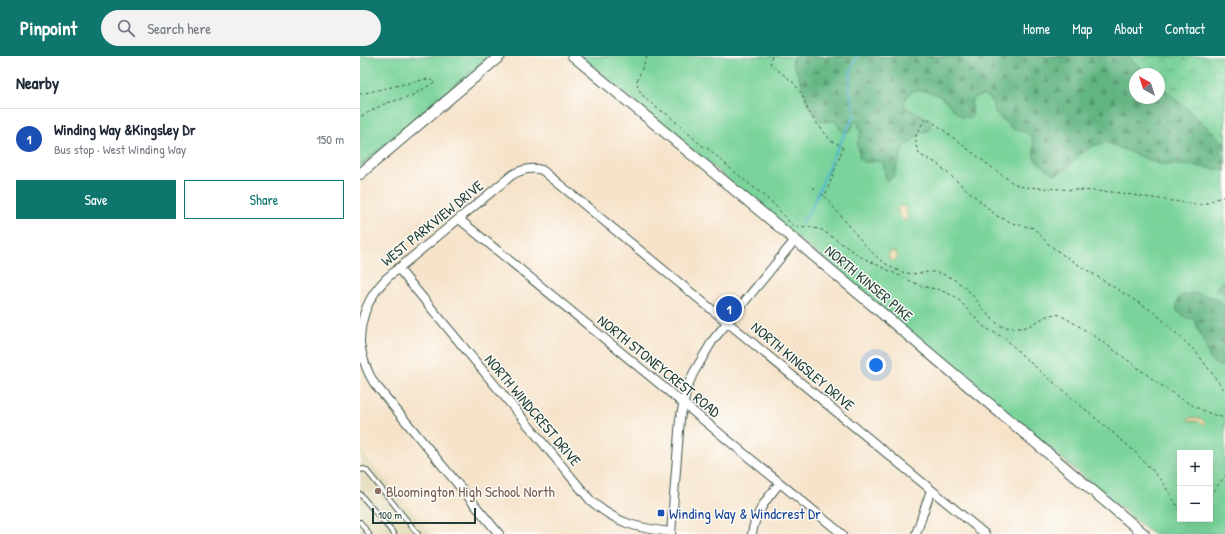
<!DOCTYPE html>
<meta charset="utf-8">
<style>
body{margin:0;font-family:"Patrick Hand",sans-serif;background:#f2f2f3;color:#1f2937}
.controls{position:absolute;right:12px;bottom:12px;display:grid;overflow:hidden;border-radius:0px;box-shadow:0 4px 16px #0002}
.controls button{width:36px;height:36px;display:grid;place-items:center;padding:0;border:0;border-bottom:1px solid #e0e1e3;background:#fff;color:#1f2937;font:20px sans-serif}
.compass{position:absolute;left:769px;top:12px;width:36px;height:36px;border-radius:50%;background:#fff;box-shadow:0 4px 16px #0002;rotate:321deg}
.scale{position:absolute;left:12px;bottom:10px;width:104px;box-sizing:border-box;padding-left:4px;border:2px solid #1f3d34;border-top:0;font-size:11px;line-height:14px;white-space:nowrap;color:#1f3d34;-webkit-text-stroke:3px #fdfcf7;paint-order:stroke}
.you{position:absolute;left:516px;top:309px;width:14px;height:14px;margin:-10px;border:3px solid #fff;border-radius:50%;background:#1a73e8;box-shadow:0 0 0 6px #1a73e833}
.badge{display:grid;place-items:center;width:26px;height:26px;border-radius:50%;background:#0f766e;color:#fff;font-size:13px;font-weight:700}
.pin{position:absolute;translate:-50% -50%;border:2px solid #fff;box-shadow:0 1px 4px #0006}
.list{margin:0;padding:0;list-style:none}
h2{display:flex;justify-content:space-between;align-items:center;height:52px;margin:0;padding:0 16px;font-size:17px}
h2 small{font-size:13px;font-weight:400;color:#747a83}
.list li{display:grid;grid-template-columns:26px 1fr auto;gap:12px;align-items:center;box-sizing:border-box;height:60px;padding:0 16px;border-top:1px solid #e0e1e3}
.list b{display:block;font-size:15px;white-space:nowrap}
.list p{margin:0;font-size:13px;white-space:nowrap;color:#747a83}
.list em{font-size:13px;font-style:normal;color:#747a83}
.actions{display:flex;gap:8px;padding:12px 16px}
.actions a{flex:1;padding:9px 0;border:1px solid #0f766e;border-radius:0px;text-align:center;font-size:14px;color:#0f766e}
.actions .main{background:#0f766e;color:#fff}
.icon{flex:none;width:22px;height:22px;fill:none;stroke:currentColor;stroke-width:2;stroke-linecap:round;stroke-linejoin:round}
.map{position:relative;flex:none;width:865px;height:478px;overflow:hidden}
header{display:flex;align-items:center;gap:24px;box-sizing:border-box;height:56px;padding:0 20px;background:#0f766e;color:#fff}
header strong{font-size:19px}
nav{display:flex;gap:22px;margin-inline-start:auto;font-size:14px}
.search{width:280px;height:36px;background:#f2f2f3;display:flex;align-items:center;gap:10px;box-sizing:border-box;padding:0 14px;border-radius:22px;color:#747a83;font-size:15px}
main{display:flex}
aside{flex:1;background:#fff}
.map>svg:first-child{display:block}
.built{fill:#e3dbba}
.grass{fill:#79d39a;stroke:#4c8867;fill-rule:evenodd}
.forest{fill:url(#forest-firs);stroke:#40795b;fill-rule:evenodd}
.sand{fill:url(#sand-dots);stroke:#868c69}
.park{fill:url(#park-crowns);stroke:#4c8867}
.lines{fill:none;stroke-linecap:round;stroke-linejoin:round}
.stream{stroke:#50b4cf;stroke-width:2}
.service-casing{stroke:#3f564a;stroke-width:6}
.minor-casing{stroke:#3f564a;stroke-width:10}
.tertiary-casing{stroke:#3f564a;stroke-width:12}
.path{stroke:#3f564a;stroke-width:1;stroke-dasharray:3 3;stroke-linecap:butt}
.service{stroke:#fff;stroke-width:4}
.minor{stroke:#fff;stroke-width:8}
.tertiary{stroke:#fff;stroke-width:10}
.education-dot{fill:#8d6e63;stroke:#fdfcf7;stroke-width:1.5}
.transit-dot{fill:#1a4fb4;stroke:#fdfcf7;stroke-width:1.5}
.labels{text-anchor:middle;dominant-baseline:central;stroke-width:3;stroke-linejoin:round;paint-order:stroke}
.street-label{font-size:15px;fill:#1f3d34;stroke:#fdfcf7}
.education-label{font-size:15px;fill:#785e54;stroke:#fdfcf7;text-anchor:start}
.transit-label{font-size:15px;fill:#164399;stroke:#fdfcf7;text-anchor:start}
</style>
<header>
<strong>Pinpoint</strong>
<div class="search"><svg class="icon" aria-label="search" viewBox="0 0 24 24"><circle cx="10" cy="10" r="6"/><path d="M15 15l6 6"/></svg>Search here</div>
<nav><a>Home</a><a>Map</a><a>About</a><a>Contact</a></nav>
</header>
<main>
<aside>
<h2>Nearby<small></small></h2>
<ul class="list">
<li><span class="badge" style="background:#1a4fb4">1</span><div><b>Winding Way &amp;Kingsley Dr</b><p>Bus stop · West Winding Way</p></div><em>150 m</em></li>
</ul>
<div class="actions"><a class="main">Save</a><a>Share</a></div>
</aside>
<div class="map">
<svg width="865" height="478" viewBox="0 0 865 478">
<defs>
<pattern id="forest-firs" width="22" height="20" patternUnits="userSpaceOnUse"><rect width="22" height="20" fill="#62b582"/><path d="M5 1l3.5 6h-7zM16 11l3.5 6h-7z" fill="#50946b"/></pattern>
<pattern id="sand-dots" width="8" height="8" patternUnits="userSpaceOnUse"><rect width="8" height="8" fill="#eeda9e"/><path d="M2 2h.1M6 6h.1" fill="none" stroke="#ccbc89" stroke-width="1.8" stroke-linecap="round"/></pattern>
<pattern id="park-crowns" width="20" height="18" patternUnits="userSpaceOnUse"><rect width="20" height="18" fill="#79d39a"/><path d="M2 6a3 3 0 1 1 6 0M12 15a3 3 0 1 1 6 0" fill="none" stroke="#63ac7e"/></pattern>
</defs>
<rect width="100%" height="100%" fill="#fdfcf7"/>
<filter id="ink" filterUnits="userSpaceOnUse"><feTurbulence type="fractalNoise" baseFrequency=".025" numOctaves="2"/><feDisplacementMap in="SourceGraphic" scale="8" xChannelSelector="R" yChannelSelector="G"/><feConvolveMatrix kernelMatrix="1 2 1 2 8 2 1 2 1" color-interpolation-filters="sRGB"/></filter>
<filter id="wash" filterUnits="userSpaceOnUse"><feTurbulence type="fractalNoise" baseFrequency=".012" numOctaves="4" result="noise"/><feDisplacementMap in="SourceGraphic" scale="16" xChannelSelector="R" yChannelSelector="G"/><feGaussianBlur stdDeviation="0.9" result="paint"/><feColorMatrix in="noise" values="0 0 0 0 0 0 0 0 0 0 0 0 0 0 0 0 0 1.4 0 .05"/><feComposite in="paint" operator="in"/></filter>
<g filter="url(#wash)">
<rect width="100%" height="100%" fill="#f6e3ca"/>
<path class="built" d="M 0,393 L 71,478 L 0,478 Z"/>
<path class="grass" d="M 0,0 L 135,0 L 0,112 Z
M 220,0 L 768,0 L 775,18 L 775,42 L 799,42 L 865,87 L 865,478 L 792,478 ZM 820,397 L 850,397 L 850,463 L 820,463 Z"/>
<path class="forest" d="M 128,0 L 129,0 L 0,109 Z
M 434,0 L 811,0 L 865,8 L 865,94 L 861,90 L 859,94 L 865,101 L 865,115 L 837,110 L 799,108 L 748,87 L 734,89 L 721,98 L 706,113 L 697,118 L 692,117 L 674,103 L 674,89 L 672,81 L 667,77 L 653,73 L 647,68 L 634,55 L 632,45 L 624,39 L 614,42 L 611,46 L 613,58 L 610,61 L 602,61 C 587,50 586,39 565,35 C 561,35 556,34 553,35 C 550,37 547,39 546,42 C 539,54 560,57 567,62 C 570,64 571,67 571,70 L 568,75 L 562,76 L 543,93 L 533,121 L 530,124 L 526,124 C 523,117 527,105 517,105 C 512,105 508,107 504,106 L 500,103 L 497,88 L 501,75 L 497,65 L 494,66 L 493,71 L 488,76 C 480,76 479,71 475,65 L 463,66 C 452,58 447,50 445,37 C 444,31 440,24 438,19 C 436,14 435,11 432,7 ZM 775,18 L 799,18 L 799,42 L 775,42 Z
M 865,224 L 865,236 L 855,234 L 858,229 Z
M 837,237 L 854,242 L 865,250 L 865,312 C 847,307 850,301 844,287 C 841,279 837,271 834,263 L 827,262 L 817,255 C 815,239 824,238 837,237 Z"/>
<path class="sand" d="M 541,150 L 545,151 L 546,153 L 546,157 L 548,161 L 546,164 L 543,164 L 538,158 L 538,152 Z
M528.5 200a4.5 4.5 0 1 1 9 0a4.5 4.5 0 1 1-9 0Z
M 829,362 C 834,361 843,361 845,368 L 843,369 L 838,365 L 828,365 Z"/>
<path class="park" d="M 768,0 L 865,0 L 865,87 L 799,28 L 799,18 L 788,18 Z"/>
<g class="lines">
<path class="stream" d="M 441,168 L 452,151 L 473,101 L 495,58 C 489,34 485,24 497,0"/>
</g>
</g>
<g filter="url(#ink)">
<g class="lines">
<defs>
<path id="service" d="M 0,414 L 4,413 L 7,415 L 58,478
M 0,438 L 34,478
M 0,466 L 9,478"/>
<path id="minor" d="M 99,163 L 482,478
M 38,212 L 231,445 C 258,468 277,472 311,476
M 0,286 C 0,260 9,239 28,221 L 152,119 C 162,113 171,111 182,114 L 625,478
M 0,287 C 2,301 6,314 14,327 L 139,478
M 311,478 L 320,363 L 328,329 L 334,316 L 353,284 L 435,184
M 392,478 C 395,457 407,442 420,427
M 556,478 L 571,434"/>
<path id="tertiary" d="M 213,0 L 435,184 L 784,478
M 0,118 L 140,0"/>
</defs>
<use href="#service" class="service-casing"/>
<use href="#minor" class="minor-casing"/>
<use href="#tertiary" class="tertiary-casing"/>
<path class="path" d="M 287,0 L 277,25 L 278,32 L 284,41 L 295,51 L 307,58 L 341,89 L 350,94 L 370,112 L 415,149 L 430,167 L 435,170 L 450,171 L 462,174 L 501,201 L 561,230 L 580,234 L 596,241 L 624,271 L 646,283 L 665,302 L 773,394 L 792,414 L 803,427 L 818,451 L 820,457
M 412,0 L 410,5 L 411,9 L 432,25 L 440,35 L 449,56 L 453,62 L 471,85 L 480,89 L 483,92 L 465,140 L 468,144 C 475,154 484,163 491,172 C 505,190 524,213 547,217 C 555,219 561,216 568,216 C 579,215 591,221 599,227 C 616,237 628,267 645,271 C 652,272 663,273 669,270 C 680,265 687,256 700,259 C 727,274 753,293 778,312 C 803,331 834,355 865,362
M 0,38 L 67,23 L 72,24 L 75,26 L 53,39 L 24,48 L 0,61
M 453,131 L 455,133
M 462,138 L 466,142
M 865,141 C 855,141 848,149 838,149 L 753,136 L 663,131 L 653,127 L 635,114 L 569,63 L 565,63 L 556,79 L 556,90 L 560,99 L 576,107 L 637,160 L 655,168 L 674,172 L 687,187 L 703,199 L 795,257 L 837,297 L 865,335
M 850,440 L 865,420
M 822,463 L 828,466 L 833,463"/>
<use href="#service" class="service"/>
<use href="#minor" class="minor"/>
<use href="#tertiary" class="tertiary"/>
</g>
</g>
<circle class="education-dot" cx="18" cy="435" r="4"/>
<rect class="transit-dot" x="297" y="453" width="8" height="8" rx="2"/>
<g class="labels">
<g class="street-label">
<text transform="translate(72 167) rotate(-39)">WEST PARKVIEW DRIVE</text>
<text transform="translate(509 227) rotate(40)">NORTH KINSER PIKE</text>
<text transform="translate(299 310) rotate(39)">NORTH STONEYCREST ROAD</text>
<text transform="translate(443 310) rotate(40)">NORTH KINGSLEY DRIVE</text>
<text transform="translate(173 354) rotate(50)">NORTH WINDCREST DRIVE</text>
</g>
<g class="education-label">
<text x="26" y="435">Bloomington High School North</text>
</g>
<g class="transit-label">
<text x="309" y="457">Winding Way &amp; Windcrest Dr</text>
</g>
</g>
</svg>
<div class="controls">
<button>+</button>
<button>−</button>
</div>
<svg class="compass" viewBox="-18 -18 36 36"><path d="M0-13l5 13h-10z" fill="#e53935"/><path d="M0 13l5-13h-10z" fill="#747a83"/></svg>
<div class="scale">100 m</div>
<div class="you"></div>
<div class="pin badge" style="left:369px;top:253px;background:#1a4fb4">1</div>
</div>
</main>
